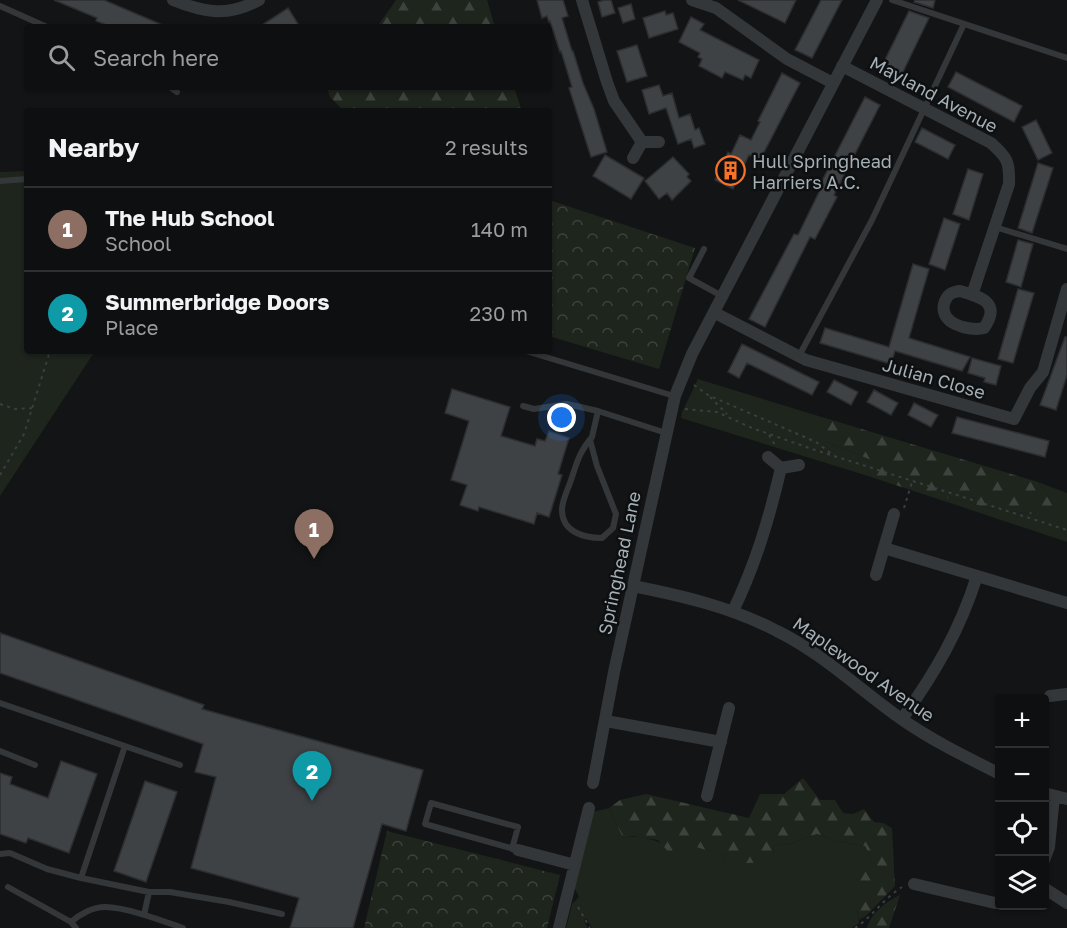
<!DOCTYPE html>
<meta charset="utf-8">
<style>
body{margin:0;font-family:"Golos Text",sans-serif;background:#171819;color:#f1f3f6}
.controls{position:absolute;right:18px;bottom:18px;display:grid;overflow:hidden;border-radius:6px;box-shadow:0 2px 4px #0004}
.controls button{width:54px;height:54px;display:grid;place-items:center;padding:0;border:0;border-bottom:2px solid #2e2f30;background:#0e0f10;color:#f1f3f6;font:30px sans-serif}
.you{position:absolute;left:562px;top:418px;width:21px;height:21px;margin:-15px;border:4px solid #fff;border-radius:50%;background:#1a73e8;box-shadow:0 0 0 9px #1a73e833}
.badge{display:grid;place-items:center;width:39px;height:39px;border-radius:50%;background:#f87228;color:#fff;font-size:20px;font-weight:700}
.pin{position:absolute;translate:-50% -50px;filter:drop-shadow(0 2px 3px #0008)}
.pin::after{content:'';position:absolute;top:32px;width:21px;height:18px;background:inherit;clip-path:polygon(0 0,100% 0,50% 100%)}
.list{margin:0;padding:0;list-style:none}
h2{display:flex;justify-content:space-between;align-items:center;height:78px;margin:0;padding:0 24px;font-size:26px}
h2 small{font-size:20px;font-weight:400;color:#9b9c9f}
.list li{display:grid;grid-template-columns:39px 1fr auto;gap:18px;align-items:center;box-sizing:border-box;height:84px;padding:0 24px;border-top:2px solid #2e2f30}
.list b{display:block;font-size:22px;white-space:nowrap}
.list p{margin:0;font-size:20px;white-space:nowrap;color:#9b9c9f}
.list em{font-size:20px;font-style:normal;color:#9b9c9f}
.icon{flex:none;width:33px;height:33px;fill:none;stroke:currentColor;stroke-width:2;stroke-linecap:round;stroke-linejoin:round}
.map{position:relative;flex:none;width:1067px;height:928px;overflow:hidden}
.search{position:absolute;background:#0e0f10;box-shadow:0 2px 4px #0004;left:24px;top:24px;width:528px;height:66px;display:flex;align-items:center;gap:15px;box-sizing:border-box;padding:0 21px;border-radius:6px;color:#9b9c9f;font-size:22px}
.panel{position:absolute;background:#0e0f10;box-shadow:0 2px 4px #0004;left:24px;top:108px;width:528px;height:246px;border-radius:6px}
.map>svg:first-child{display:block}
.green{fill:#1e251d}
.forest{fill:url(#forest-firs)}
.park{fill:url(#park-crowns)}
.building{fill:#3f4245;stroke:#2d2e31;stroke-width:1.5}
.lines{fill:none;stroke-linecap:round;stroke-linejoin:round}
.path{stroke:#3a3e41;stroke-width:2;stroke-dasharray:3 4.5;stroke-linecap:butt}
.service{stroke:#34373a;stroke-width:6}
.minor{stroke:#34373a;stroke-width:12}
.labels{text-anchor:middle;dominant-baseline:central;stroke-width:5;stroke-linejoin:round;paint-order:stroke}
.street-label{font-size:18px;fill:#a4afb6;stroke:#0e0f10}
.poi-label{font-size:18px;fill:#a4afb6;stroke:#0e0f10;text-anchor:start}
</style>
<div class="map">
<svg width="1067" height="928" viewBox="0 0 1067 928">
<defs>
<pattern id="forest-firs" width="22" height="20" patternUnits="userSpaceOnUse" patternTransform="scale(1.5)"><rect width="22" height="20" fill="#1e251d"/><path d="M5 1l3.5 6h-7zM16 11l3.5 6h-7z" fill="#3c423c"/></pattern>
<pattern id="park-crowns" width="20" height="18" patternUnits="userSpaceOnUse" patternTransform="scale(1.5)"><rect width="20" height="18" fill="#1e251d"/><path d="M2 6a3 3 0 1 1 6 0M12 15a3 3 0 1 1 6 0" fill="none" stroke="#3c423c"/></pattern>
</defs>
<rect width="100%" height="100%" fill="#131415"/>
<path class="green" d="M 27,171 L 27,351 L 95,351 L 0,496 L 0,172 Z
M 698,379 L 825,418 L 825,441 L 871,460 L 871,477 L 681,418 L 682,412 Z
M 1038,482 L 1067,493 L 1067,542 L 944,501 L 949,497 L 988,508 L 1032,514 L 1053,504 Z
M 609,808 L 623,838 C 644,833 662,843 680,853 L 692,845 L 725,856 L 724,863 L 773,856 L 774,846 L 792,843 L 817,834 L 842,842 L 865,846 L 872,860 L 862,887 L 856,899 L 859,923 L 852,928 L 592,928 L 586,918 L 584,921 L 588,928 L 566,928 L 572,904 L 579,897 L 573,885 L 592,812 Z"/>
<path class="forest" d="M 396,0 L 487,0 L 495,27 L 377,27 Z
M 327,87 L 514,87 L 522,111 L 344,111 L 330,97 Z
M 825,418 L 1038,482 L 1054,505 L 1032,514 L 988,508 L 949,497 L 944,501 L 871,477 L 871,460 L 825,441 Z
M 803,778 L 820,800 L 835,800 L 843,813 L 853,814 L 864,809 L 874,822 L 883,823 L 892,828 L 895,886 L 866,916 L 859,920 L 855,899 L 862,887 L 855,869 L 872,860 L 865,846 L 842,842 L 817,834 L 792,843 L 774,846 L 773,856 L 770,862 L 724,864 L 725,856 L 693,846 L 680,853 L 671,855 L 658,840 L 633,836 L 623,838 L 609,808 L 620,800 L 646,794 L 749,818 L 760,794 L 784,794 Z
M 900,895 L 889,928 L 867,928 C 871,913 887,901 900,895 Z"/>
<path class="park" d="M 549,200 L 695,248 L 659,369 L 549,336 Z
M 387,831 L 560,875 L 547,928 L 364,928 Z"/>
<path class="building" d="M 54,0 L 104,0 L 167,27 L 112,27 L 96,21 L 97,18 Z
M 537,0 L 563,0 L 568,16 L 562,18 L 572,51 L 573,51 L 583,83 L 594,109 L 607,152 L 591,157 L 569,88 L 572,87 L 561,51 L 560,52 L 550,21 L 549,22 L 547,16 L 542,18 Z
M 604,0 L 611,0 L 615,13 L 602,17 L 598,2 Z
M 738,0 L 796,0 L 785,23 Z
M 821,0 L 842,0 L 812,58 L 795,50 Z
M 915,0 L 935,0 L 933,8 L 914,2 Z
M 631,4 L 635,19 L 623,23 L 618,8 Z
M 288,8 L 300,27 L 259,27 L 282,12 Z
M 665,11 L 666,15 L 673,13 L 678,29 L 649,38 L 643,18 Z
M 909,11 L 929,18 L 901,76 L 882,66 Z
M 691,17 L 704,24 L 700,30 L 759,60 L 751,78 L 745,75 L 743,80 L 725,72 L 722,78 L 699,66 L 702,59 L 698,57 L 700,53 L 679,42 Z
M 637,45 L 647,76 L 627,82 L 617,51 Z
M 956,72 L 1022,106 L 1014,122 L 948,87 Z
M 782,73 L 800,83 L 760,160 L 749,155 L 733,189 L 715,180 L 728,152 L 731,154 L 740,135 L 751,140 L 760,122 L 758,121 Z
M 659,85 L 663,96 L 672,93 L 679,118 L 690,114 L 695,130 L 699,128 L 705,144 L 694,148 L 691,139 L 678,144 L 666,108 L 649,114 L 642,90 Z
M 865,97 L 880,105 L 834,195 L 837,197 L 815,239 L 810,237 L 765,327 L 749,319 L 794,234 L 798,235 L 823,184 L 821,183 Z
M 1036,120 L 1052,153 L 1038,160 L 1022,127 Z
M 922,128 L 955,145 L 948,159 L 915,142 Z
M 605,155 L 644,178 L 631,199 L 593,176 Z
M 673,157 L 689,174 L 687,177 L 691,181 L 672,200 L 667,193 L 659,199 L 645,181 Z
M 1038,163 L 1053,168 L 1032,233 L 1018,228 Z
M 968,169 L 983,174 L 969,220 L 953,214 Z
M 944,218 L 960,224 L 945,270 L 929,264 Z
M 1018,240 L 1033,244 L 1021,287 L 1006,282 Z
M 913,264 L 929,269 L 909,338 L 970,357 L 962,371 L 895,351 L 891,364 L 820,343 L 825,328 L 889,347 Z
M 1018,289 L 1034,293 L 1013,363 L 998,359 Z
M 1065,337 L 1067,337 L 1067,375 L 1056,410 L 1040,405 Z
M 742,344 L 819,382 L 812,395 L 747,363 L 739,378 L 728,372 Z
M 972,358 L 1001,366 L 996,385 L 984,382 L 985,378 L 968,373 Z
M 834,380 L 858,392 L 851,405 L 827,392 Z
M 452,389 L 510,407 L 501,436 L 535,446 L 537,439 L 545,441 L 549,431 L 569,438 L 558,474 L 562,475 L 549,517 L 537,513 L 534,524 L 479,507 L 478,511 L 460,505 L 467,485 L 451,480 L 469,421 L 445,413 Z
M 874,390 L 898,403 L 891,415 L 867,402 Z
M 914,403 L 938,415 L 931,427 L 908,415 Z
M 957,417 L 1049,441 L 1045,457 L 952,433 Z
M 0,633 L 204,705 L 202,709 L 423,770 L 406,831 L 382,824 L 353,928 L 290,928 L 299,898 L 191,868 L 216,777 L 195,772 L 203,744 L 0,673 Z
M 61,761 L 97,774 L 69,853 L 28,838 L 26,843 L 0,834 L 0,773 L 12,777 L 10,784 L 48,798 Z
M 145,781 L 177,792 L 146,882 L 114,871 Z"/>
<g class="lines">
<path class="path" d="M 694,385 L 708,395 L 816,442 L 833,455
M 710,397 L 727,414
M 0,404 L 15,409 L 32,408
M 685,409 L 717,412 L 752,428 L 812,449 L 1067,530
M 769,435 L 775,445
M 0,475 L 24,434 L 50,351
M 904,508 L 912,482
M 578,907 L 590,928
M 855,928 C 872,917 884,898 902,887"/>
<path class="service" d="M 892,0 L 1067,58
M 0,6 L 47,27
M 170,87 L 177,92
M 0,181 L 27,179
M 995,227 L 1067,249
M 704,249 L 689,278 L 722,296
M 526,351 L 674,396
M 799,356 L 872,220 L 964,24
M 523,406 L 534,409 L 567,404 L 598,411
M 590,440 L 597,466 L 616,514 L 613,528 L 602,538 C 584,538 562,532 562,510 C 562,501 567,491 570,483 C 577,463 578,454 592,437 L 598,411 L 666,433
M 0,703 L 180,765
M 0,751 L 35,765
M 512,849 L 518,827 L 431,803 L 425,824 L 518,850
M 0,854 L 10,853 L 47,869 L 81,878 L 149,892 L 170,892 L 229,902 L 282,914
M 81,878 L 125,746
M 8,887 L 71,922 L 76,928
M 144,915 L 149,892
M 71,922 C 80,914 93,907 105,907 C 126,907 163,921 183,928"/>
<path class="minor" d="M 173,0 C 205,13 228,17 259,0
M 582,0 L 607,82 L 614,101 L 642,142
M 692,0 L 716,8 L 787,59 L 833,83
M 842,66 L 991,143 C 1007,157 1010,162 1009,184 L 972,295
M 633,158 L 642,142 L 659,142
M 960,291 C 980,297 1002,302 984,328 C 969,332 936,323 945,301 C 948,294 952,292 960,291 Z
M 715,313 L 806,360 L 1014,419 L 1030,388 L 1043,372 L 1067,289
M 768,457 L 781,468 L 799,465
M 884,548 L 1067,603
M 876,575 L 894,514
M 633,586 C 683,596 731,607 777,631 C 822,653 859,689 900,718 C 931,740 966,757 1000,774
M 733,611 C 756,563 769,519 781,468
M 1050,696 L 1067,694
M 902,719 C 935,673 960,630 977,576
M 606,721 L 721,742
M 593,783 L 614,672 L 675,396 L 692,354 L 877,0
M 1044,793 L 1067,799
M 707,796 L 729,708
M 518,850 L 575,865
M 1044,860 L 1049,847 L 1054,796
M 914,884 L 995,903 L 1000,902
M 1044,888 L 1067,903
M 559,928 L 589,808"/>
</g>
<defs>
<symbol id="building-ring" viewBox="-11 -11 22 22"><circle r="9.5" fill="#0e0f10" stroke="#f87228" stroke-width="1.5"/><path d="M-4-6H4V6H1V3H-1V6H-4ZM-2.5-4.3h1.7v1.8h-1.7ZM.8-4.3h1.7v1.8H.8ZM-2.5-1h1.7V.8h-1.7ZM.8-1h1.7V.8H.8Z" fill="#f87228"/></symbol>
</defs>
<g fill-rule="evenodd">
<use href="#building-ring" x="714" y="154" width="33" height="33"/>
</g>
<g class="labels">
<g class="street-label">
<text transform="translate(934 94) rotate(28)">Mayland Avenue</text>
<text transform="translate(934 378) rotate(16)">Julian Close</text>
<text transform="translate(619 563) rotate(-78)">Springhead Lane</text>
<text transform="translate(864 669) rotate(35)">Maplewood Avenue</text>
</g>
<g class="poi-label">
<text x="752" y="161">Hull Springhead<tspan x="752" dy="21">Harriers A.C.</tspan></text>
</g>
</g>
</svg>
<div class="controls">
<button>+</button>
<button>−</button>
<button><svg class="icon" aria-label="locate" viewBox="0 0 24 24"><circle cx="12" cy="12" r="6"/><path d="M12 2v4M12 18v4M2 12h4M18 12h4"/></svg></button>
<button><svg class="icon" aria-label="layers" viewBox="0 0 24 24"><path d="M12 4l9 5-9 5-9-5zM3 14l9 5 9-5"/></svg></button>
</div>
<div class="you"></div>
<div class="pin badge" style="left:314px;top:559px;background:#8d6e63">1</div>
<div class="pin badge" style="left:312px;top:801px;background:#0f9aa8">2</div>
<div class="search"><svg class="icon" aria-label="search" viewBox="0 0 24 24"><circle cx="10" cy="10" r="6"/><path d="M15 15l6 6"/></svg>Search here</div>
<section class="panel">
<h2>Nearby<small>2 results</small></h2>
<ul class="list">
<li><span class="badge" style="background:#8d6e63">1</span><div><b>The Hub School</b><p>School</p></div><em>140 m</em></li>
<li><span class="badge" style="background:#0f9aa8">2</span><div><b>Summerbridge Doors</b><p>Place</p></div><em>230 m</em></li>
</ul>
</section>
</div>
